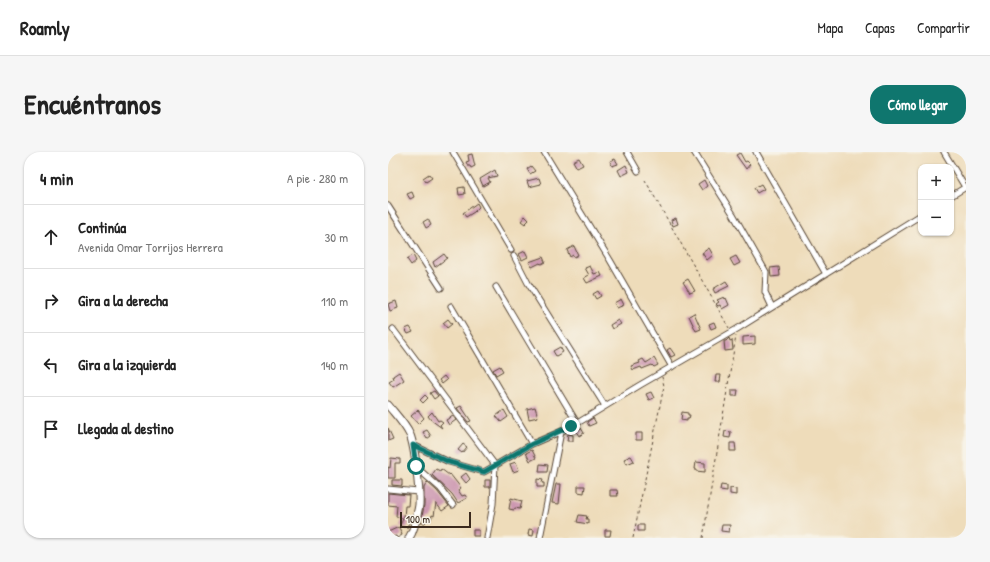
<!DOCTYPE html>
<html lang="es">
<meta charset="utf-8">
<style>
body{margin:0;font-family:"Patrick Hand",sans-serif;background:#f6f6f6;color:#222}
.controls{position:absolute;right:12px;top:12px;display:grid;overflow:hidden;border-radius:8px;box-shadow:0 1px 3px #0004}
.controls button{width:36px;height:36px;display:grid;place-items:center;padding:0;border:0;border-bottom:1px solid #e0e0e0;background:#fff;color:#222;font:20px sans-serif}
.scale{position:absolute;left:12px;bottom:10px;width:71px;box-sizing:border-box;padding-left:4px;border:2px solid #3b2a1e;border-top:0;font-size:11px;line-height:14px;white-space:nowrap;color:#3b2a1e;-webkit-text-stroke:3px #f7f3e8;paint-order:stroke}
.stop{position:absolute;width:12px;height:12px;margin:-9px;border:3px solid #0f766e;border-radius:50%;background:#fff}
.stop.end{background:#0f766e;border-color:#fff;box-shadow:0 1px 4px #0008}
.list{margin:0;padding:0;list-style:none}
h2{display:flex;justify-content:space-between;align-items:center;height:52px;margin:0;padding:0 16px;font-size:17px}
h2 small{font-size:13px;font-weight:400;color:#767676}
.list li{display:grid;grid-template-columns:26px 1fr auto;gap:12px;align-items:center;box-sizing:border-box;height:64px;padding:0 16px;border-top:1px solid #e0e0e0}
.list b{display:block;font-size:15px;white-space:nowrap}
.list p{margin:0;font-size:13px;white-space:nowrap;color:#767676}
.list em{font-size:13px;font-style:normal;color:#767676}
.icon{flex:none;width:22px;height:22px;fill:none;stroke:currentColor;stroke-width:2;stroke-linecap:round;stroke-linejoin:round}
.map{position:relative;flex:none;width:578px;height:386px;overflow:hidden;border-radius:16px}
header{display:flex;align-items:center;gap:24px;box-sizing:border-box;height:56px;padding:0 20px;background:#fff;border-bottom:1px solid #e0e0e0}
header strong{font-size:19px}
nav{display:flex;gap:22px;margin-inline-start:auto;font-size:14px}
.intro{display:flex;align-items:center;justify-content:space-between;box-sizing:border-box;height:96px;padding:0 24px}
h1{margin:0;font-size:28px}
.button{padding:10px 18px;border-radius:16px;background:#0f766e;color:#fff;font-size:14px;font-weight:700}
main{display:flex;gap:24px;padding:0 24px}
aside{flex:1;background:#fff;border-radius:16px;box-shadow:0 1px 3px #0004}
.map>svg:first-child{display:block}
.building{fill:#cc97b0}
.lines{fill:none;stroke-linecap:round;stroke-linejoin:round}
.street-casing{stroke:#564535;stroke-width:7}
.secondary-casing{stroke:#564535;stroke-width:9}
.path{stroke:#564535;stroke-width:1;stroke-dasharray:3 3;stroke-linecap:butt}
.street{stroke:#fff;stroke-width:5}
.secondary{stroke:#fff;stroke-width:7}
.route{stroke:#0f766e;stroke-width:5}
</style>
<header>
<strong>Roamly</strong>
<nav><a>Mapa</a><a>Capas</a><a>Compartir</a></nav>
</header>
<div class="intro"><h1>Encuéntranos</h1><a class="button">Cómo llegar</a></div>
<main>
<aside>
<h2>4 min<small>A pie · 280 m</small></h2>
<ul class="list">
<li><svg class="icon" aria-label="ahead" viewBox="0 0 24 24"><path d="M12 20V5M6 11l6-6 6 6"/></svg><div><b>Continúa</b><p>Avenida Omar Torrijos Herrera</p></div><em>30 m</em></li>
<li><svg class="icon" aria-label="right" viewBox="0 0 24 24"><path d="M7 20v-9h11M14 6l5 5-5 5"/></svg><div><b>Gira a la derecha</b></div><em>110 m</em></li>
<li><svg class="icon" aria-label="left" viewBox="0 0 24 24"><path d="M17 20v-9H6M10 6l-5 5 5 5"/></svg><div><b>Gira a la izquierda</b></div><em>140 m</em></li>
<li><svg class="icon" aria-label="arrive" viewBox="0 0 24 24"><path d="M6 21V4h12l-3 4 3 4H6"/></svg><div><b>Llegada al destino</b></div></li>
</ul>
</aside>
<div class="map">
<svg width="578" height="386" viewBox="0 0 578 386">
<rect width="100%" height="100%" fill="#f7f3e8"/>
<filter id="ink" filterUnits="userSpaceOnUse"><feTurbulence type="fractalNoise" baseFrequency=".025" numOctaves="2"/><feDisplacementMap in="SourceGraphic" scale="8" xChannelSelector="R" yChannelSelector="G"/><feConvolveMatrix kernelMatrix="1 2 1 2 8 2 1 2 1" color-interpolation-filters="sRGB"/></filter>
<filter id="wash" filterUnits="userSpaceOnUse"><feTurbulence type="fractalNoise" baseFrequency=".012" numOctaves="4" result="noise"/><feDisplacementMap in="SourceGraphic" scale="16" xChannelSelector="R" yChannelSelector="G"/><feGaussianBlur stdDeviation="0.9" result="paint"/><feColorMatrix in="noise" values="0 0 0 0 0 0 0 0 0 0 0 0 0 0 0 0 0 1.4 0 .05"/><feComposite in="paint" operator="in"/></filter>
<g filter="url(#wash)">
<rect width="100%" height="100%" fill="#eedcba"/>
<g id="blocks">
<path class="building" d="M 352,1 L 357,10 L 359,9 L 362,12 L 358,17 L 348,3 Z
M 84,2 L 87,14 L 83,16 L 82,14 L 80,14 L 78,10 L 81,9 L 80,3 Z
M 191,6 L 195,13 L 189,16 L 185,9 Z
M 227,7 L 230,12 L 224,14 L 222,9 Z
M 238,13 L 241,20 L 233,24 L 230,18 Z
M 143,14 L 147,19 L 142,22 L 139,17 Z
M 107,18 L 109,24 L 100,26 L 102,30 L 95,34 L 92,27 Z
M 41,22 L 44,26 L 38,30 L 35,26 Z
M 151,26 L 153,32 L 141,35 L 139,29 Z
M 316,28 L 319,34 L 314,38 L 310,32 Z
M 373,32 L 376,37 L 369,41 L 366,36 Z
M 76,35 L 77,42 L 71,43 L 70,36 Z
M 24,40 L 26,45 L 22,47 L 19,42 Z
M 89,51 L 91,55 L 86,60 L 78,65 L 75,61 Z
M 137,64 L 141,68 L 137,72 L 133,69 Z
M 288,66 L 290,72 L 285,74 L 283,68 Z
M 40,67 L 43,73 L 38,76 L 35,70 Z
M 186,94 L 190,103 L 186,105 L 185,103 L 182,105 L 179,98 Z
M 321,96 L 325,103 L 319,108 L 314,101 Z
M 137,99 L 140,105 L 134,108 L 131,102 Z
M 56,102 L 59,106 L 47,115 L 45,110 Z
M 25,103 L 28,109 L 23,113 L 19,107 Z
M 348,104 L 352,111 L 346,114 L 342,107 Z
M 155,105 L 157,110 L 153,112 L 152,111 L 144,115 L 141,110 Z
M 202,114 L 206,122 L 212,120 L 214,124 L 199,131 L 196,126 L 201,123 L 197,116 Z
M 391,115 L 392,124 L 383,125 L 382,116 Z
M 300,127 L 307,139 L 302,141 L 295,130 Z
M 338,129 L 341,134 L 327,141 L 325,137 Z
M 210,139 L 213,144 L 208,147 L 205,142 Z
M 336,145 L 337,147 L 338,146 L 341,153 L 334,157 L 332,153 L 330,154 L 328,152 L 331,150 L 329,148 Z
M 233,147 L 236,153 L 229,156 L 226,151 Z
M 8,149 L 10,156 L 2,159 L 0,152 Z
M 306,161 L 313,177 L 308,179 L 301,164 Z
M 60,167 L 64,172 L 59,176 L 55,171 Z
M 230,168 L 233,172 L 224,177 L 222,173 Z
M 326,170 L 328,175 L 323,177 L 321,172 Z
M 22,175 L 25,180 L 20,182 L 17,177 Z
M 367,184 L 367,192 L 355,193 L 355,185 Z
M 341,186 L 342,189 L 344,188 L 345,198 L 337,199 L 336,189 L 338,189 Z
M 172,195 L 175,200 L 168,204 L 165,199 Z
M 282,196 L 287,203 L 283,205 L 279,198 Z
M 266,206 L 270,213 L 266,215 L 264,213 L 254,217 L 253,215 L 245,218 L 243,214 L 252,211 L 251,209 L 255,207 L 258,211 Z
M 112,214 L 115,219 L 108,223 L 105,218 Z
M 11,220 L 16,228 L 5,235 L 1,230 L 6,227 L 5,224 Z
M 328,223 L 333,223 L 332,230 L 327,230 Z
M 56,224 L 59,228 L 54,232 L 51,228 Z
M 344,238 L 350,238 L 349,244 L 344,244 Z
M 46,239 L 50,244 L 46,247 L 42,241 Z
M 263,240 L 266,246 L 261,248 L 258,242 Z
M 37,243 L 40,246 L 35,251 L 32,248 Z
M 73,254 L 83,269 L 80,270 L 69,256 Z
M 147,255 L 150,265 L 141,267 L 139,257 Z
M 30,258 L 36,266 L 30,272 L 23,264 Z
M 116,258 L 120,265 L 113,270 L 108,264 Z
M 44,260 L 50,269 L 52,268 L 55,270 L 52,273 L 54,276 L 43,268 L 40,264 Z
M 294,260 L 300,261 L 300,263 L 302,263 L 301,267 L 299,267 L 299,269 L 293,268 Z
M 65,264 L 68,268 L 61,273 L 58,268 Z
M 205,266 L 208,271 L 201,274 L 199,270 Z
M 0,276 L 5,287 L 0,289 Z
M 193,276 L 196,281 L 191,284 L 188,279 Z
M 39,278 L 43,284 L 39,287 L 35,280 Z
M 337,279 L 343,280 L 342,286 L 336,285 Z
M 248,281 L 254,281 L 254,288 L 248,288 Z
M 180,282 L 185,283 L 185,289 L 179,289 Z
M 342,291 L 347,291 L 348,299 L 342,299 Z
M 75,292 L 79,295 L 74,301 L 70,298 Z
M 144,298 L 148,306 L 142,309 L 138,301 Z
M 243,304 L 246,309 L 239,312 L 236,307 Z
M 3,306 L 12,307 L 12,311 L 7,311 L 7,326 L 0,326 L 0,315 L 2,316 Z
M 128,310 L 131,318 L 125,320 L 122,312 Z
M 308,310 L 317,311 L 317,320 L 308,319 L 308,317 L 307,317 Z
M 152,312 L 160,313 L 159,320 L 151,320 Z
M 48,317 L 52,319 L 53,317 L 61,323 L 62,322 L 73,336 L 70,338 L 74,344 L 77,343 L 79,346 L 70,351 L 64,342 L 44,323 Z
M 78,321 L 82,327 L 78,331 L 73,325 Z
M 149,327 L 155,328 L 154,331 L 156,331 L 156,335 L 149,335 Z
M 4,328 L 14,328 L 14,334 L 4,333 Z
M 97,328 L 102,328 L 102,335 L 97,335 Z
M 39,330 L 49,339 L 61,354 L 54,359 L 48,351 L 46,364 L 44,363 L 43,367 L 40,367 L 37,371 L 33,371 L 36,353 L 36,336 Z
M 168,332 L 173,332 L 171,352 L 164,351 Z
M 333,333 L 339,334 L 339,339 L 332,338 Z
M 190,334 L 197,334 L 196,341 L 190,340 Z
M 342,336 L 348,337 L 348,343 L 342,342 Z
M 222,338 L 229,338 L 230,344 L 222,344 Z
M 0,341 L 21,343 L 20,354 L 17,354 L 16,365 L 22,367 L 19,376 L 12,374 L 15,366 L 8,365 L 9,354 L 0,353 Z
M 123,346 L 134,349 L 132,357 L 127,356 L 126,358 L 121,357 Z
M 191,363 L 199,364 L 198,367 L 200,367 L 200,372 L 189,370 Z
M 250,373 L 256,373 L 256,379 L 250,379 Z
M 334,373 L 342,373 L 341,380 L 333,379 Z
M 11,375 L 14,383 L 9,386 L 8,384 L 0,386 L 0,380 Z
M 141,377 L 146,378 L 145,384 L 140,383 Z
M 85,378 L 91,378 L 91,384 L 85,384 Z
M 217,378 L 223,378 L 222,384 L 217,384 Z"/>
</g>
</g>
<g filter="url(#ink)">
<use href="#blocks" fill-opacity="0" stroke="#564535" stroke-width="1"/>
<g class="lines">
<defs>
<path id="street" d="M 65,0 L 123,98
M 156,0 L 222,108 L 284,215
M 239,0 L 250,19
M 306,0 L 345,62 L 378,120 L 377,140 L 384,155
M 368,0 L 438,122
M 556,0 L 577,35
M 563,44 L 578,35
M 0,54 L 53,136
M 126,104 L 140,131 L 217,254
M 108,135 L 189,271
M 63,154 L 144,292
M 5,177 L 107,313 L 105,352 L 99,386
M 25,293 L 61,310 L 96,320 L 144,292 L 183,275 L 252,233 L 349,177 L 533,63
M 28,315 L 52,336 L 65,353
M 0,337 L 30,340
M 152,386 L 173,280"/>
<path id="secondary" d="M 0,253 C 7,262 17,272 22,283 C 27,295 32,340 31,353 C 29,364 27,377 21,386"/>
</defs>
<use href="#street" class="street-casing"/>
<use href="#secondary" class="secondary-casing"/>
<path class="path" d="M 257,28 L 341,176
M 245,386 L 276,234 L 274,225
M 315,386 L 348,184"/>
<use href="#street" class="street"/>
<use href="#secondary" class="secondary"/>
</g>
</g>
<g class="lines" filter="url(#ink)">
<path class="route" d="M 28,314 L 25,293 L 61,310 L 96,320 L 144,292 L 183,274"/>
</g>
</svg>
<div class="controls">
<button>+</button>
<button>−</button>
</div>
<div class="scale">100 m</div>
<div class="stop" style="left:28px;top:314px"></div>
<div class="stop end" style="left:183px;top:274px"></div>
</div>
</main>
